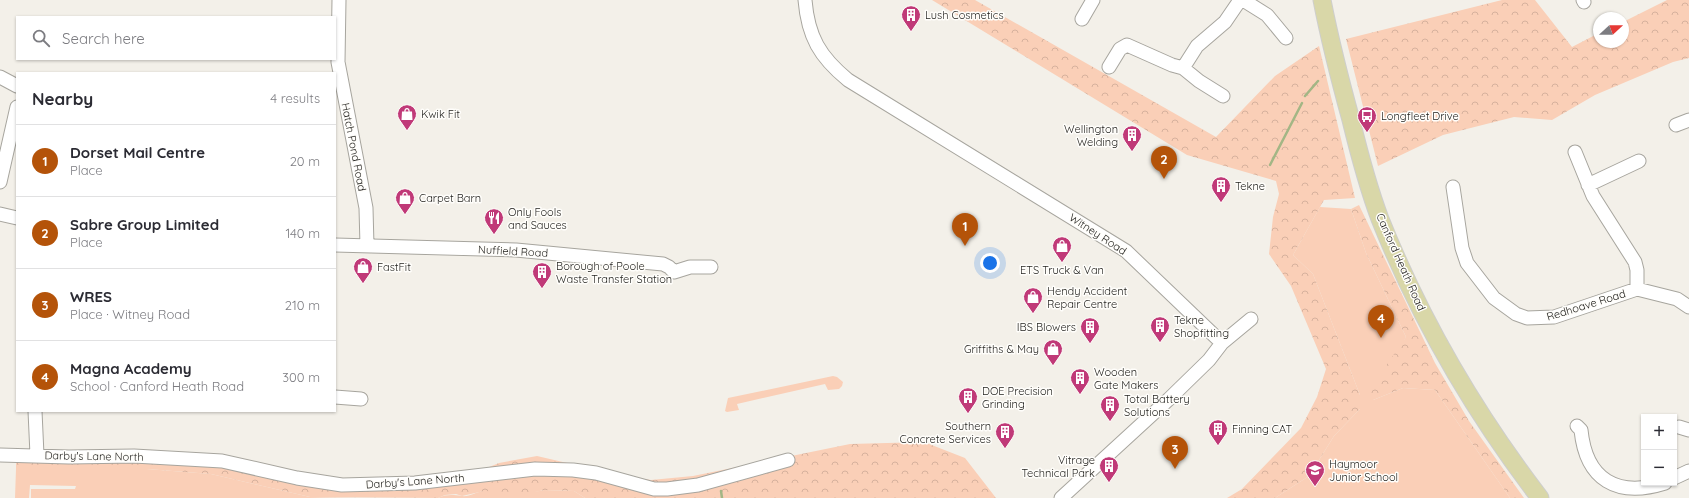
<!DOCTYPE html>
<meta charset="utf-8">
<style>
body{margin:0;font-family:Quicksand,sans-serif;background:#f2f2f3;color:#2b2b33}
.controls{position:absolute;right:12px;bottom:12px;display:grid;overflow:hidden;border-radius:0px;box-shadow:0 1px 3px #0004}
.controls button{width:36px;height:36px;display:grid;place-items:center;padding:0;border:0;border-bottom:1px solid #e1e1e2;background:#fff;color:#2b2b33;font:20px sans-serif}
.compass{position:absolute;left:1593px;top:12px;width:36px;height:36px;border-radius:50%;background:#fff;box-shadow:0 1px 3px #0004;rotate:69deg}
.you{position:absolute;left:990px;top:263px;width:14px;height:14px;margin:-10px;border:3px solid #fff;border-radius:50%;background:#1a73e8;box-shadow:0 0 0 6px #1a73e833}
.badge{display:grid;place-items:center;width:26px;height:26px;border-radius:50%;background:#b45309;color:#fff;font-size:13px;font-weight:700}
.pin{position:absolute;translate:-50% -33px;filter:drop-shadow(0 1px 2px #0008)}
.pin::after{content:'';position:absolute;top:21px;width:14px;height:12px;background:inherit;clip-path:polygon(0 0,100% 0,50% 100%)}
.list{margin:0;padding:0;list-style:none}
h2{display:flex;justify-content:space-between;align-items:center;height:52px;margin:0;padding:0 16px;font-size:17px}
h2 small{font-size:13px;font-weight:400;color:#7c7c81}
.list li{display:grid;grid-template-columns:26px 1fr auto;gap:12px;align-items:center;box-sizing:border-box;height:72px;padding:0 16px;border-top:1px solid #e1e1e2}
.list b{display:block;font-size:15px;white-space:nowrap}
.list p{margin:0;font-size:13px;white-space:nowrap;color:#7c7c81}
.list em{font-size:13px;font-style:normal;color:#7c7c81}
.icon{flex:none;width:22px;height:22px;fill:none;stroke:currentColor;stroke-width:2;stroke-linecap:round;stroke-linejoin:round}
.map{position:relative;flex:none;width:1689px;height:498px;overflow:hidden}
.search{position:absolute;background:#fff;box-shadow:0 1px 3px #0004;left:16px;top:16px;width:320px;height:44px;display:flex;align-items:center;gap:10px;box-sizing:border-box;padding:0 14px;border-radius:0px;color:#7c7c81;font-size:15px}
.panel{position:absolute;background:#fff;box-shadow:0 1px 3px #0004;left:16px;top:72px;width:320px;height:340px;border-radius:0px}
.map>svg:first-child{display:block}
.grass{fill:#facfb7}
.forest{fill:url(#forest-crowns)}
.lines{fill:none;stroke-linecap:round;stroke-linejoin:round}
.stream{stroke:#a3b685;stroke-width:2.5}
.minor-casing{stroke:#a7a59e;stroke-width:15}
.major-casing{stroke:#cececd;stroke-width:19}
.minor{stroke:#fff;stroke-width:13}
.major{stroke:#d9d7a8;stroke-width:17}
.labels{text-anchor:middle;dominant-baseline:central;stroke-width:3;stroke-linejoin:round;paint-order:stroke}
.poi-label{font-size:11px;fill:#1f1e1b;stroke:#fffefb;text-anchor:start}
.street-label{font-size:11px;fill:#1f1e1b;stroke:#fffefb}
</style>
<div class="map">
<svg width="1689" height="498" viewBox="0 0 1689 498">
<defs>
<pattern id="forest-crowns" width="20" height="18" patternUnits="userSpaceOnUse"><rect width="20" height="18" fill="#facfb7"/><path d="M2 6a3 3 0 1 1 6 0M12 15a3 3 0 1 1 6 0" fill="none" stroke="#d6b19d"/></pattern>
</defs>
<rect width="100%" height="100%" fill="#f3f0e9"/>
<path class="grass" d="M 1320,207 L 1351,209 L 1366,253 L 1406,337 L 1373,400 L 1403,388 L 1435,390 L 1510,498 L 1275,498 L 1309,476 L 1334,436 L 1360,409 L 1360,395 L 1313,274 L 1293,255 Z
M 833,376 L 837,377 L 843,382 L 842,386 L 839,389 L 828,390 L 825,384 L 737,404 L 739,410 L 727,412 L 725,411 L 728,398 Z
M 16,469 L 147,469 L 211,474 L 310,497 L 355,498 L 31,498 L 31,489 L 75,489 L 76,486 L 30,485 L 29,498 L 15,498 Z
M 544,490 L 574,491 L 585,498 L 438,498 C 447,494 453,495 462,496 C 469,497 476,492 483,491 C 504,489 524,495 544,490 Z"/>
<path class="forest" d="M 932,0 L 975,0 L 1216,137 L 1275,76 L 1319,46 L 1355,198 L 1324,200 L 1293,255 L 1313,274 L 1360,395 L 1360,409 L 1334,436 L 1309,476 L 1275,498 L 1227,498 L 1242,489 L 1301,428 L 1317,397 L 1326,369 L 1291,286 L 1269,254 L 1273,217 L 1279,194 L 1276,181 L 1187,155 Z
M 1502,0 L 1535,0 L 1572,47 L 1599,33 L 1599,42 L 1623,42 L 1623,22 L 1667,0 L 1689,0 L 1689,58 L 1673,62 L 1595,95 L 1552,120 L 1514,117 L 1443,135 L 1378,166 L 1346,39 Z
M 1359,205 L 1435,363 L 1469,421 L 1524,498 L 1510,498 L 1435,390 L 1403,388 L 1373,400 L 1366,394 L 1406,337 L 1366,253 L 1351,209 Z
M 924,442 L 965,458 L 996,498 L 585,498 L 574,491 L 544,490 L 531,493 L 484,491 L 462,496 L 456,494 L 445,495 L 438,498 L 310,497 L 211,474 L 147,469 L 16,469 L 16,455 L 167,457 L 342,485 L 462,478 L 499,463 L 537,456 L 623,476 L 651,480 L 693,476 L 850,444 Z"/>
<g class="lines">
<path class="stream" d="M 1305,96 L 1318,81
M 1270,165 L 1302,103
M 721,491 L 722,498"/>
<defs>
<path id="minor" d="M 339,0 L 338,62 L 366,208 L 367,246
M 805,0 C 808,37 820,57 848,80 L 1126,251 L 1222,343 L 1209,360 L 1169,399 L 1061,498
M 1243,0 L 1267,15 L 1286,38
M 1583,0 L 1584,2
M 1082,19 L 1093,0
M 1109,67 L 1120,49 L 1127,45 L 1172,65 L 1183,68 L 1197,46 L 1225,22 L 1240,0
M 1183,68 L 1199,81 L 1223,96
M 0,77 L 17,86
M 1676,125 L 1689,120
M 1575,152 L 1593,196 L 1635,262 L 1637,270 L 1637,289
M 0,182 L 17,107
M 1588,185 L 1639,161
M 1453,187 L 1462,248 L 1467,263 L 1494,298 L 1516,314 L 1527,318 L 1554,317 L 1637,289 L 1677,299 L 1689,307
M 0,214 L 17,218
M 335,245 L 516,250 L 663,264 L 669,267 L 674,272 L 690,267 L 711,267
M 1222,343 L 1251,319
M 335,397 L 361,399
M 35,411 L 37,455
M 1577,426 L 1581,430 C 1586,480 1617,498 1665,483
M 1679,427 L 1689,430
M 0,455 L 69,457 L 134,456 L 222,461 L 297,478 L 342,485 L 415,483 L 535,469 L 573,470 L 596,473 L 654,489 L 667,489 L 698,485 L 788,460
M 1674,478 L 1689,471"/>
<path id="major" d="M 1322,0 C 1330,41 1340,80 1351,120 C 1359,153 1368,187 1380,219 C 1420,319 1474,412 1540,498"/>
</defs>
<use href="#minor" class="minor-casing"/>
<use href="#major" class="major-casing"/>
<use href="#minor" class="minor"/>
<use href="#major" class="major"/>
</g>
<defs>
<symbol id="building-pin" viewBox="-11 -11 22 30"><path d="M0 17L-7.5 6A9.5 9.5 0 1 1 7.5 6Z" fill="#c03978" stroke="#fffefb"/><path d="M-4-6H4V6H1V3H-1V6H-4ZM-2.5-4.3h1.7v1.8h-1.7ZM.8-4.3h1.7v1.8H.8ZM-2.5-1h1.7V.8h-1.7ZM.8-1h1.7V.8H.8Z" fill="#fff"/></symbol>
<symbol id="shop-pin" viewBox="-11 -11 22 30"><path d="M0 17L-7.5 6A9.5 9.5 0 1 1 7.5 6Z" fill="#c03978" stroke="#fffefb"/><path d="M-5-2.5h2.3a2.7 3.5 0 0 1 5.4 0H5L5.5 6h-11ZM-1.5-2.5h3a1.5 2.3 0 0 0-3 0Z" fill="#fff"/></symbol>
<symbol id="bus-pin" viewBox="-11 -11 22 30"><path d="M0 17L-7.5 6A9.5 9.5 0 1 1 7.5 6Z" fill="#c03978" stroke="#fffefb"/><path d="M-5-6H5V4H4V6H2V4H-2V6H-4V4H-5ZM-3.5-4V0h7V-4ZM-3.5 1.2v1.5H-2V1.2ZM2 1.2v1.5H3.5V1.2Z" fill="#fff"/></symbol>
<symbol id="restaurant-pin" viewBox="-11 -11 22 30"><path d="M0 17L-7.5 6A9.5 9.5 0 1 1 7.5 6Z" fill="#c03978" stroke="#fffefb"/><path d="M-5-6h1v4h1v-4h1v4h1v-4h1v5L-1.5 .5V6h-2V.5L-5-1ZM5-6V6H3V1.5H1.5Q1.5-4 5-6Z" fill="#fff"/></symbol>
<symbol id="school-pin" viewBox="-11 -11 22 30"><path d="M0 17L-7.5 6A9.5 9.5 0 1 1 7.5 6Z" fill="#c03978" stroke="#fffefb"/><path d="M0-5L7-2L0 1L-7-2ZM-4 1L0 2.5L4 1V4Q0 6-4 4Z" fill="#fff"/></symbol>
</defs>
<g fill-rule="evenodd">
<use href="#building-pin" x="900" y="4" width="22" height="30"/>
<use href="#shop-pin" x="396" y="103" width="22" height="30"/>
<use href="#bus-pin" x="1356" y="105" width="22" height="30"/>
<use href="#building-pin" x="1121" y="124" width="22" height="30"/>
<use href="#building-pin" x="1210" y="175" width="22" height="30"/>
<use href="#shop-pin" x="394" y="187" width="22" height="30"/>
<use href="#restaurant-pin" x="483" y="207" width="22" height="30"/>
<use href="#shop-pin" x="1051" y="235" width="22" height="30"/>
<use href="#shop-pin" x="352" y="256" width="22" height="30"/>
<use href="#building-pin" x="531" y="261" width="22" height="30"/>
<use href="#shop-pin" x="1022" y="286" width="22" height="30"/>
<use href="#building-pin" x="1149" y="315" width="22" height="30"/>
<use href="#building-pin" x="1079" y="316" width="22" height="30"/>
<use href="#shop-pin" x="1042" y="338" width="22" height="30"/>
<use href="#building-pin" x="1069" y="367" width="22" height="30"/>
<use href="#building-pin" x="957" y="386" width="22" height="30"/>
<use href="#building-pin" x="1099" y="394" width="22" height="30"/>
<use href="#building-pin" x="1207" y="418" width="22" height="30"/>
<use href="#building-pin" x="994" y="421" width="22" height="30"/>
<use href="#building-pin" x="1098" y="455" width="22" height="30"/>
<use href="#school-pin" x="1304" y="459" width="22" height="30"/>
</g>
<g class="labels">
<g class="poi-label">
<text x="925" y="15">Lush Cosmetics</text>
<text x="421" y="114">Kwik Fit</text>
<text x="1381" y="116">Longfleet Drive</text>
<text x="1118" y="129" text-anchor="end">Wellington<tspan x="1118" dy="13">Welding</tspan></text>
<text x="1235" y="186">Tekne</text>
<text x="419" y="198">Carpet Barn</text>
<text x="508" y="212">Only Fools<tspan x="508" dy="13">and Sauces</tspan></text>
<text x="556" y="266">Borough of Poole<tspan x="556" dy="13">Waste Transfer Station</tspan></text>
<text x="377" y="267">FastFit</text>
<text x="1062" y="270" text-anchor="middle">ETS Truck &amp; Van</text>
<text x="1047" y="291">Hendy Accident<tspan x="1047" dy="13">Repair Centre</tspan></text>
<text x="1174" y="320">Tekne<tspan x="1174" dy="13">Shopfitting</tspan></text>
<text x="1076" y="327" text-anchor="end">IBS Blowers</text>
<text x="1039" y="349" text-anchor="end">Griffiths &amp; May</text>
<text x="1094" y="372">Wooden<tspan x="1094" dy="13">Gate Makers</tspan></text>
<text x="982" y="391">DOE Precision<tspan x="982" dy="13">Grinding</tspan></text>
<text x="1124" y="399">Total Battery<tspan x="1124" dy="13">Solutions</tspan></text>
<text x="991" y="426" text-anchor="end">Southern<tspan x="991" dy="13">Concrete Services</tspan></text>
<text x="1232" y="429">Finning CAT</text>
<text x="1095" y="460" text-anchor="end">Vitrage<tspan x="1095" dy="13">Technical Park</tspan></text>
<text x="1329" y="464">Haymoor<tspan x="1329" dy="13">Junior School</tspan></text>
</g>
<g class="street-label">
<text transform="translate(354 147) rotate(79)">Hatch Pond Road</text>
<text transform="translate(1098 234) rotate(33)">Witney Road</text>
<text transform="translate(513 251) rotate(3)">Nuffield Road</text>
<text transform="translate(1401 262) rotate(66)">Canford Heath Road</text>
<text transform="translate(1586 305) rotate(-17)">Redhoave Road</text>
<text transform="translate(94 456) rotate(1)">Darby's Lane North</text>
<text transform="translate(415 481) rotate(-4)">Darby's Lane North</text>
</g>
</g>
</svg>
<div class="controls">
<button>+</button>
<button>−</button>
</div>
<svg class="compass" viewBox="-18 -18 36 36"><path d="M0-13l5 13h-10z" fill="#e53935"/><path d="M0 13l5-13h-10z" fill="#7c7c81"/></svg>
<div class="you"></div>
<div class="pin badge" style="left:965px;top:246px">1</div>
<div class="pin badge" style="left:1164px;top:179px">2</div>
<div class="pin badge" style="left:1175px;top:469px">3</div>
<div class="pin badge" style="left:1381px;top:338px">4</div>
<div class="search"><svg class="icon" aria-label="search" viewBox="0 0 24 24"><circle cx="10" cy="10" r="6"/><path d="M15 15l6 6"/></svg>Search here</div>
<section class="panel">
<h2>Nearby<small>4 results</small></h2>
<ul class="list">
<li><span class="badge">1</span><div><b>Dorset Mail Centre</b><p>Place</p></div><em>20 m</em></li>
<li><span class="badge">2</span><div><b>Sabre Group Limited</b><p>Place</p></div><em>140 m</em></li>
<li><span class="badge">3</span><div><b>WRES</b><p>Place · Witney Road</p></div><em>210 m</em></li>
<li><span class="badge">4</span><div><b>Magna Academy</b><p>School · Canford Heath Road</p></div><em>300 m</em></li>
</ul>
</section>
</div>
